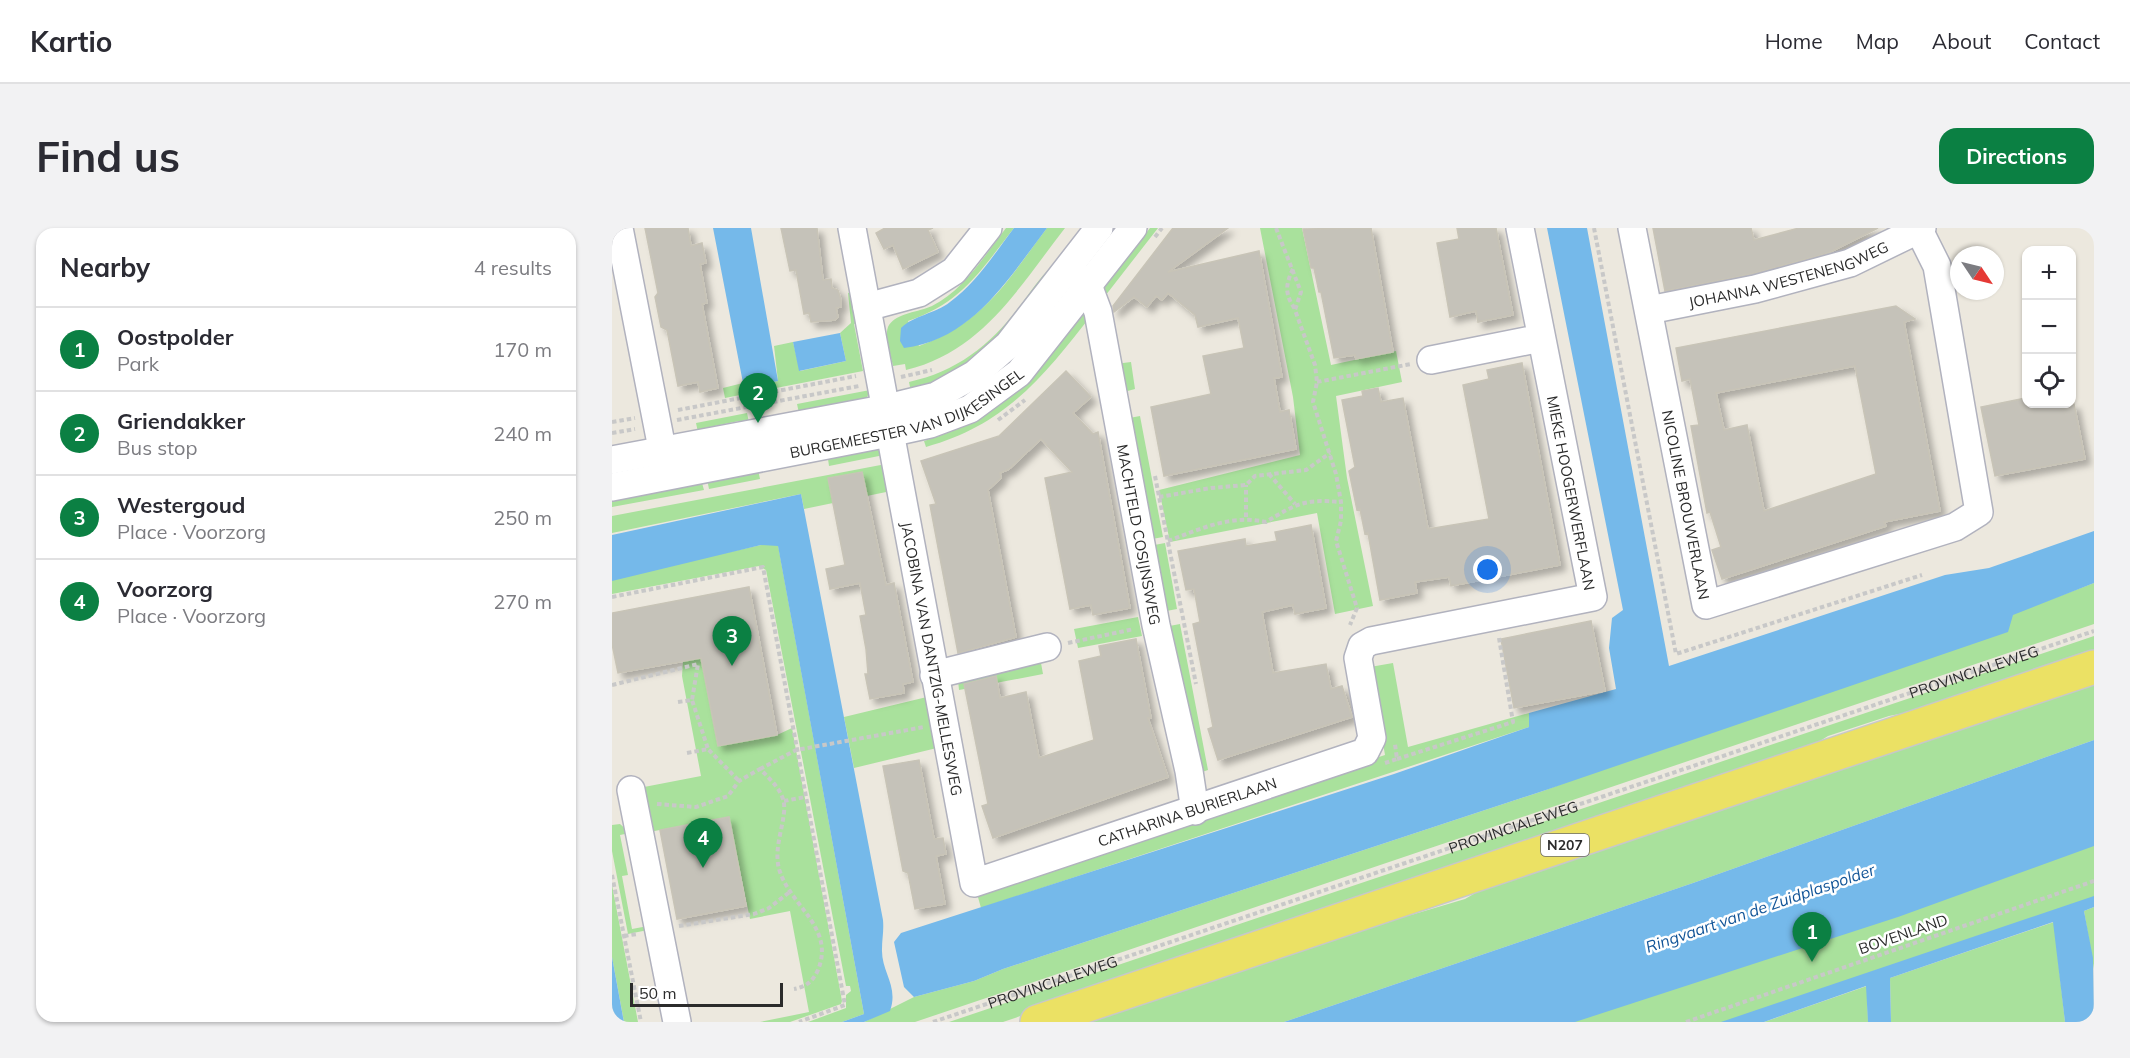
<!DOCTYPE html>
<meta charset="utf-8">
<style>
body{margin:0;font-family:Mulish,sans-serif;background:#f2f2f3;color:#2b2b33}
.controls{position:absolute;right:18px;top:18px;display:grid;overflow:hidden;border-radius:12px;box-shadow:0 2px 4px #0004}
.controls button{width:54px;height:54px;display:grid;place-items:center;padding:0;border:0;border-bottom:2px solid #e1e1e2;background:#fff;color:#2b2b33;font:30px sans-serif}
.compass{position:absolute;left:1338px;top:18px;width:54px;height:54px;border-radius:50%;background:#fff;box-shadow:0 2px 4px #0004;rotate:125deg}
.scale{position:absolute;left:18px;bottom:15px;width:153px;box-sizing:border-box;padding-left:6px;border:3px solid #2b2b2b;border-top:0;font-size:16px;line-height:21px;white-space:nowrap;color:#2b2b2b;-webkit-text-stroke:4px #fff;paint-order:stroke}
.you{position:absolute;left:876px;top:342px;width:21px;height:21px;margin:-15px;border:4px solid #fff;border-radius:50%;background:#1a73e8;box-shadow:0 0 0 9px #1a73e833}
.badge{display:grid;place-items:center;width:39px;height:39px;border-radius:50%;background:#0b8043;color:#fff;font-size:20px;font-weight:700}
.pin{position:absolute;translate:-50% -50px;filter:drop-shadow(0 2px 3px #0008)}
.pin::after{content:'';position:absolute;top:32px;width:21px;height:18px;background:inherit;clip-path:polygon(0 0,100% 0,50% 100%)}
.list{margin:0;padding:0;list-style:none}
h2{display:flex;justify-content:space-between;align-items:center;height:78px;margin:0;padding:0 24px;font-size:26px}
h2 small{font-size:20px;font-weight:400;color:#7c7c81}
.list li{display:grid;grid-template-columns:39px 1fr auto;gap:18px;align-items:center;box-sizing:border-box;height:84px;padding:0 24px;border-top:2px solid #e1e1e2}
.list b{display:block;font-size:22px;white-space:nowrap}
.list p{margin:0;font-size:20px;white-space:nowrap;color:#7c7c81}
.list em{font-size:20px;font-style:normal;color:#7c7c81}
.icon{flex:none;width:33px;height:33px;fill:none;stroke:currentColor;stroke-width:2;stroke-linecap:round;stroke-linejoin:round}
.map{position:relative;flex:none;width:1482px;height:794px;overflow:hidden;border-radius:18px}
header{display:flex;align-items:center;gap:36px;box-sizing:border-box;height:84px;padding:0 30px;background:#fff;border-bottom:2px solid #e1e1e2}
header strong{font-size:28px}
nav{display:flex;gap:33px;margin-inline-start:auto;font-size:21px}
.intro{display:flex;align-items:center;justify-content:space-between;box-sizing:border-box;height:144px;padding:0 36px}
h1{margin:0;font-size:42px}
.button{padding:15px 27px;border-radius:18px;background:#0b8043;color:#fff;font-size:21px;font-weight:700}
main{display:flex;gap:36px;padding:0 36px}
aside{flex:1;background:#fff;border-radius:18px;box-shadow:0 2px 4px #0004}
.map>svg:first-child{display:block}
.green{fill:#a9e19c}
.water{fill:#75b9ea}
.building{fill:#c5c2b9;stroke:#c8c4b7;stroke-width:1.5;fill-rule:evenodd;filter:url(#shadow)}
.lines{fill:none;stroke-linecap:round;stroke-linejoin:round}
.minor-casing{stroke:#b1b2be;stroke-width:30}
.major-casing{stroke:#c8c8c8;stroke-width:36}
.path{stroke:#c8c8c8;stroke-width:4;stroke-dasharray:4.5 3;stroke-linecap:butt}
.minor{stroke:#fff;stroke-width:27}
.major{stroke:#ebe164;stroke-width:33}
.labels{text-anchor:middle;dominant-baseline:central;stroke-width:5;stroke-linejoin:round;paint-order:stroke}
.shield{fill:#fff;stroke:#6b6b6b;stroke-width:1.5}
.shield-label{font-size:14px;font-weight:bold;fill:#2b2b2b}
.street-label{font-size:15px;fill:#2b2b2b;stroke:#fff}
.water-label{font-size:16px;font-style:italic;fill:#125598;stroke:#fff}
</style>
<header>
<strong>Kartio</strong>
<nav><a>Home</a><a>Map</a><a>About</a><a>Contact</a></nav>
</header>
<div class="intro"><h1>Find us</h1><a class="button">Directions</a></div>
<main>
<aside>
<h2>Nearby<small>4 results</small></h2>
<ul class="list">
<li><span class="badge">1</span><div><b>Oostpolder</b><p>Park</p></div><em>170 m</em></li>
<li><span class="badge">2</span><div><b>Griendakker</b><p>Bus stop</p></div><em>240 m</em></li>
<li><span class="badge">3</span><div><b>Westergoud</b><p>Place · Voorzorg</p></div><em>250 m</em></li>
<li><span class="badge">4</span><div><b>Voorzorg</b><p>Place · Voorzorg</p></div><em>270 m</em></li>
</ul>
</aside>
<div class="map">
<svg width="1482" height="794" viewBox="0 0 1482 794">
<defs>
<filter id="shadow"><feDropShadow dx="5.5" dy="5.5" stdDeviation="3" flood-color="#0004"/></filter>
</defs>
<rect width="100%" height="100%" fill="#ece8de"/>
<path class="green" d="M 394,0 L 402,0 C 369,42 350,75 296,93 L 307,118 C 374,93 394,54 435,0 L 453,0 C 407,59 371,123 294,142 L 293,136 L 281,138 C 279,127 271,107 277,97 C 285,85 307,84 320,78 C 351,63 373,27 394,0 Z
M 538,0 L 546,0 L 490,72 L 492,45 L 499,50 Z
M 648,0 L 690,0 L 719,137 L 784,123 L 790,154 L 724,168 L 735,250 L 761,378 L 723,386 L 705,285 L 558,314 L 547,262 L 688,227 L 681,169 Z
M 440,39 L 389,116 L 300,169 L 297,154 C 344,144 379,117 407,79 C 417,67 427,49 440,39 Z
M 242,64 L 248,94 L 242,96 L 251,143 L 113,170 L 111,160 L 131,155 L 132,160 L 166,153 L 162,118 L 181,114 L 188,143 L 234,133 L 228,105 L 239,95 L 236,65 Z
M 468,77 L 481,85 C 432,148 394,197 314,219 L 312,213 C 387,190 415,157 462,98 L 456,92 Z
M 519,134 L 523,161 L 508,165 L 503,136 Z
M 258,162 L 254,172 L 242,180 L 241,172 L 201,180 L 202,187 L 188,190 L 185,176 Z
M 135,185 L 138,199 L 129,201 L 127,193 L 88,201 L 89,209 L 87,209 L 84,195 Z
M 528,188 L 551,309 L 535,312 L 512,191 Z
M 250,217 L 262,219 L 272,227 L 217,238 L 216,231 L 251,224 Z
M 274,236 L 279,263 L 192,281 L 189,266 L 0,305 L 0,288 Z
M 145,237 L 148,251 L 97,261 L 94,246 L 98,254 L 138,246 Z
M 88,248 L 92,262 L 0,279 L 0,265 Z
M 553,315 L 565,381 L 549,384 L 537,318 Z
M 149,317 L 166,317 L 252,786 L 230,794 L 196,794 L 234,780 L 234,767 L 239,763 L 238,758 L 234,758 L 154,342 L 147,338 L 0,366 L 0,350 Z
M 1482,355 L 1482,396 L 303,794 L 252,794 L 302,769 L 362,753 L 391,741 L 931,563 Z
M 526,389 L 530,408 L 466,420 L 462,401 Z
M 568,396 L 596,542 L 581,547 L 552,399 Z
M 1482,408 L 1482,426 L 1327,478 L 1277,488 L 1216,508 L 1187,526 L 391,794 L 337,794 Z
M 89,430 L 106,518 L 165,507 L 180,500 L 230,773 L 229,776 L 178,794 L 148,794 L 197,784 L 178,683 L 138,691 L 117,589 L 37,604 L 32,559 L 89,548 L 70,448 L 71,433 Z
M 429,435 L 431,446 L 347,462 L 346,452 Z
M 781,435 L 796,519 L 917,485 L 917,499 L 369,680 L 364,662 L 773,527 L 758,439 Z
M 1482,451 L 1482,512 L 1081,655 L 672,794 L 465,794 L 758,693 L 799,687 L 853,671 L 891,649 Z
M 319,468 L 329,519 L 242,540 L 232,489 Z
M 8,596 L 18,605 L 8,607 L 16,647 L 10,648 L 20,701 L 36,698 L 36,702 L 16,706 L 0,623 L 0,597 Z
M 1482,598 L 1482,673 L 1131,794 L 920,794 Z
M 0,657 L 26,794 L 12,794 L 0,729 Z
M 1482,679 L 1482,741 L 1472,683 Z
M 1442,694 L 1453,794 L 1279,794 L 1278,750 Z
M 1255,758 L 1256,794 L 1152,794 Z"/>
<path class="water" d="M 101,0 L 139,0 L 166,153 L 132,160 Z
M 402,0 L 435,0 C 396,51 361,111 292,120 L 288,113 L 289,100 C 302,87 323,86 338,74 C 364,55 383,25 402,0 Z
M 935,0 L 975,0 L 1057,438 L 1333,347 L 1377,340 L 1482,303 L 1482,355 L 1401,387 L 1396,404 L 931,563 L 391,741 L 362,753 L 302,769 L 292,759 L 282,714 L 289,705 L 782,546 L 917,499 L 917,485 L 1004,461 L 997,420 L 1000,390 L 1011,382 Z
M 228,105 L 234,133 L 187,143 L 181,114 Z
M 189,266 L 271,692 C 272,703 270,711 270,721 C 269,744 287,758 278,783 L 252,794 L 230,794 L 252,786 L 166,318 L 149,317 L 0,353 L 0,307 Z
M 1482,512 L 1482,618 L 1286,689 L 963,794 L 672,794 L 1081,655 Z
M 1482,668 L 1482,679 L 1472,683 L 1481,730 L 1482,794 L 1453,794 L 1441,694 L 1278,750 L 1279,794 L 1256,794 L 1254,758 L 1152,794 L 1109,794 Z
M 0,729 L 11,789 L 12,794 L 0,794 Z"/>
<path class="building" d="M 33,0 L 76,0 L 79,18 L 90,15 L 94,35 L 88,36 L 95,75 L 90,76 L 106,160 L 88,164 L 86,154 L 66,158 L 55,102 L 49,99 L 43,69 L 46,65 Z
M 169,0 L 205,0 L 211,52 L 219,51 L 220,60 L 226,62 L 229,72 L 229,79 L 224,80 L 226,89 L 223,92 L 199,94 L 197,85 L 192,86 L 184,42 L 178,43 Z
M 273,0 L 321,0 L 316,2 L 326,24 L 291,41 L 281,17 L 272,21 L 264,5 Z
M 561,0 L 616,0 L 556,44 L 647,23 L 670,149 L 662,150 L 668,184 L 677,182 L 684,221 L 552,248 L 539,179 L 599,166 L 591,128 L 632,120 L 626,90 L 586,99 L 583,87 L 556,65 L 550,72 L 544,68 L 535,79 L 522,69 L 502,84 L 501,78 Z
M 759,0 L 781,124 L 744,131 L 743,127 L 722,130 L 709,64 L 707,64 L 702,40 L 699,40 L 691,1 Z
M 845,0 L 884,0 L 901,87 L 866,94 L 864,83 L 838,89 L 825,15 L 847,11 Z
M 1041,0 L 1139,0 L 1142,12 L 1187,0 L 1266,0 L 1216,25 L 1139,46 L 1053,63 Z
M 1284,78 L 1303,91 L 1292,94 L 1328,283 L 1272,294 L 1274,298 L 1110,351 L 1100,322 L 1109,319 L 1098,284 L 1095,285 L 1079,198 L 1087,197 L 1078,151 L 1070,153 L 1064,120 ZM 1243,138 L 1264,246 L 1152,283 L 1135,197 L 1112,202 L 1104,165 Z
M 910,135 L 948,337 L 839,358 L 837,349 L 803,354 L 805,365 L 768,372 L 756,305 L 753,306 L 748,281 L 745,282 L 737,243 L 743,239 L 730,172 L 751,168 L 750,163 L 766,160 L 769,174 L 791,170 L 816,301 L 877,291 L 851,157 L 877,151 L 875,142 Z
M 454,143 L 479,169 L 461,185 L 481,206 L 486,204 L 518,380 L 481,387 L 479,377 L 458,381 L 433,250 L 460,244 L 429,211 L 397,241 L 388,245 L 389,250 L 376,262 L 404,409 L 346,425 L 318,277 L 324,276 L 309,233 L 387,208 Z
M 1414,170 L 1414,176 L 1462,176 L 1473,231 L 1383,248 L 1369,179 Z
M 250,244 L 274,357 L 282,355 L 301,454 L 291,456 L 292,465 L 258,471 L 253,446 L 256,446 L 254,421 L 248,388 L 254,387 L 248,355 L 218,361 L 214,341 L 233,337 L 216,250 Z
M 699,297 L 714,380 L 683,386 L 681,377 L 650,384 L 661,445 L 714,436 L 719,461 L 730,458 L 740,489 L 606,532 L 596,501 L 601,499 L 581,396 L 588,394 L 582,361 L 574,362 L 566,323 L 633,311 L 634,318 L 665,313 L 663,304 Z
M 137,359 L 165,507 L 106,518 L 89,430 L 6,445 L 0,416 L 0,385 Z
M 979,393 L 993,463 L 902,480 L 889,411 Z
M 524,411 L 539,490 L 536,490 L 556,549 L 381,610 L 370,578 L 376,576 L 352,456 L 384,448 L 388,470 L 414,464 L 427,530 L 482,512 L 467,433 L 489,428 L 487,418 Z
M 307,532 L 322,611 L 331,610 L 334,626 L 324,628 L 333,676 L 303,681 L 296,645 L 291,643 L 271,538 Z
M 117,589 L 134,678 L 65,691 L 48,602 Z"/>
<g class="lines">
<defs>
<g id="minor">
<path d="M 7,0 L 54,241"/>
<path id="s2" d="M 240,0 L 362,655 L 753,524 L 760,510 L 746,430 L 750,418 L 759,413 L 981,369 L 908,0"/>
<path id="s3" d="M 1020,0 L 1094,377 L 1343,299 L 1367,284 L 1325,38 L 1307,2"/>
<path id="s4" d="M 466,49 L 476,57 L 486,84 L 544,397 L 577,543 L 583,583"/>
<path d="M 255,79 L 307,65 L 342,43 L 376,0"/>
<path id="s5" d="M 1037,82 L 1143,61 L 1238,35 L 1310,0"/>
<path d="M 819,132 L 929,110"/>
<path d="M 0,232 L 271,181 L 324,168 L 363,146 L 396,117 L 487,0"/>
<path id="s6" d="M 0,259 L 277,205 L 318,196 L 358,181 L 407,145 L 521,0"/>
<path d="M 322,447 L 435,419"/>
<path d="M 19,562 L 65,794"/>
</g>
<path id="major" d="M 425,794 L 1482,439"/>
</defs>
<use href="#minor" class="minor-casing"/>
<use href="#major" class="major-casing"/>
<g class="path">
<path d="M 664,0 L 689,64 L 683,82 L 703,137 L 705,154 L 701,174 L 724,246 L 729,274 L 729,293 L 724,313 L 745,380 L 738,397"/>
<path d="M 982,0 L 1064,426 L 1310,347"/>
<path d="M 543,9 L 550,0"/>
<path d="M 681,41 C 673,57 673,67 683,81"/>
<path d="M 289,149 L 320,142"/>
<path d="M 705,154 L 799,136"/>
<path d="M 66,182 L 244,148"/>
<path d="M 65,192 L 247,158"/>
<path d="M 386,192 L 413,172"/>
<path d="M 0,194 L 23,190"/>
<path d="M 0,205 L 23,201"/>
<path d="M 657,246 L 683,276"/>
<path d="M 543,248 L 584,456"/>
<path d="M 547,269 L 599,260 L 634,257 L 643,248 L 694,242 L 718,225"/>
<path d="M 634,289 L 634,257"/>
<path d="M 556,313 C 588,301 620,286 654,294 C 685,275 693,271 729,274"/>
<path d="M 0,369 L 151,339 L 233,777 L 187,794"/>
<path d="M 456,415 L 522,401"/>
<path d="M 0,457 L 86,436 L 80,472"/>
<path d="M 66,474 L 80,472 L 96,521"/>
<path d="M 75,525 L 96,521 L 127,553"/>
<path d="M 785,531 L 901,494 L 887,410"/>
<path d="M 773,535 L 785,531 L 783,516"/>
<path d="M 148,541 L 184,522 L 312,499"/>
<path d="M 172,573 L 193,569"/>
<path d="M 45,576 L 84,579 L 116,568 L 127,553 L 148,541 C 157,550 167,559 171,571 C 177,589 159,619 168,644 C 180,679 223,700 206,742 C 201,753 194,759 182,761"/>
<path d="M 0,647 L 29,794"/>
<path d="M 67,698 L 142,686 L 157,680 L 179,663"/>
<path d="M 12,708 L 25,706"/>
<path id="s1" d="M 321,794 L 1482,403"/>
<path d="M 1074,794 L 1482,653"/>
</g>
<use href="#minor" class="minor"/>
<use href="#major" class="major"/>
</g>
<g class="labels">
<rect class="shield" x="929" y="606" width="48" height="22" rx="4.5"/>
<g class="shield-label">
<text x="953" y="617">N207</text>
</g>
<g class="street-label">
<text stroke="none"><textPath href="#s5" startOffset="144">JOHANNA WESTENENGWEG</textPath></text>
<text stroke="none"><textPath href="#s6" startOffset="306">BURGEMEESTER VAN DIJKESINGEL</textPath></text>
<text transform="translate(959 265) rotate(79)">MIEKE HOOGERWERFLAAN</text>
<text stroke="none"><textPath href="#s3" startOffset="282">NICOLINE BROUWERLAAN</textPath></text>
<text stroke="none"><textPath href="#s4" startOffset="268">MACHTELD COSIJNSWEG</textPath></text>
<text stroke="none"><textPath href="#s2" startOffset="438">JACOBINA VAN DANTZIG-MELLESWEG</textPath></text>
<text stroke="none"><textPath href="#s1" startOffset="1098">PROVINCIALEWEG</textPath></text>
<text stroke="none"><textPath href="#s2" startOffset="891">CATHARINA BURIERLAAN</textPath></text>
<text stroke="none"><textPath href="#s1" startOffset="612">PROVINCIALEWEG</textPath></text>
<text transform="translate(1291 706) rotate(-19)">BOVENLAND</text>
<text stroke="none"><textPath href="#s1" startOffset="126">PROVINCIALEWEG</textPath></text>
</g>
<g class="water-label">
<text transform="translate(1148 680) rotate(-19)">Ringvaart van de Zuidplaspolder</text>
</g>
</g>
</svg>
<div class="controls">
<button>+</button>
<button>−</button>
<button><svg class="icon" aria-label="locate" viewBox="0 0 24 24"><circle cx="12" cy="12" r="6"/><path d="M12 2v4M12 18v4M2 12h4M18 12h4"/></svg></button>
</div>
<svg class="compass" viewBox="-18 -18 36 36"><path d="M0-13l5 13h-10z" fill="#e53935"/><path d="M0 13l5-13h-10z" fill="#7c7c81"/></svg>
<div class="scale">50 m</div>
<div class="you"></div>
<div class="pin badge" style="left:1200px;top:734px">1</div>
<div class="pin badge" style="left:146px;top:195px">2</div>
<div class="pin badge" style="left:120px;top:438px">3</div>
<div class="pin badge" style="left:91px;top:640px">4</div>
</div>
</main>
